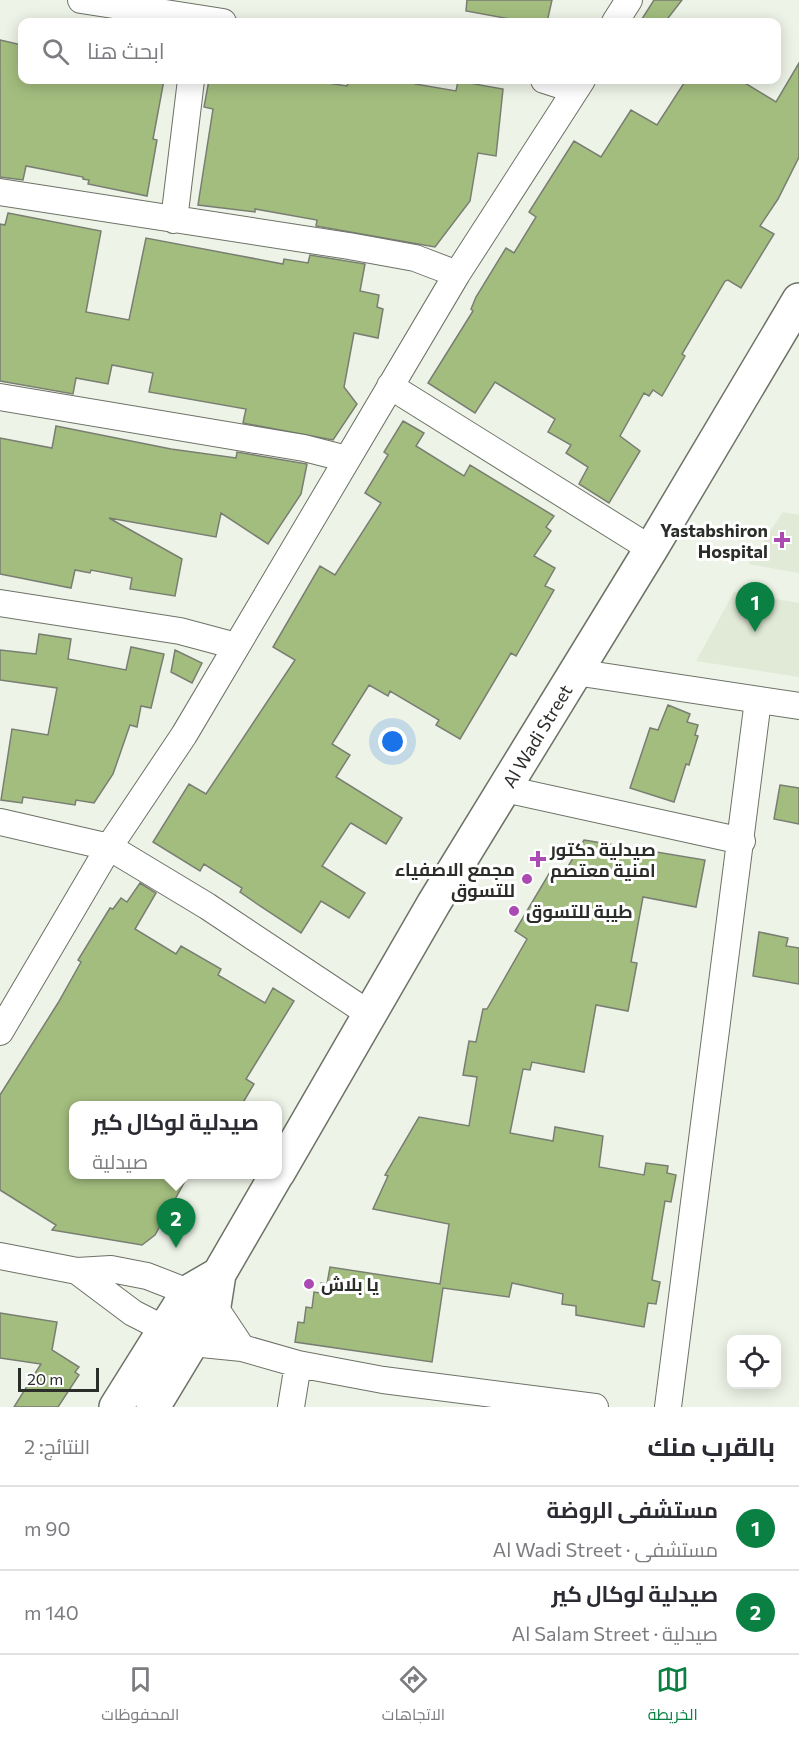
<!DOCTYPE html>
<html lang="ar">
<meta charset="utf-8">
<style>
body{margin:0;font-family:Commissioner,Cairo,sans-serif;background:#f2f2f3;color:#2b2b33;direction:rtl}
.controls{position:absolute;right:18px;bottom:18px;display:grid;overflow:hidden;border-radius:12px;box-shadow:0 3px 15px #0003}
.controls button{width:54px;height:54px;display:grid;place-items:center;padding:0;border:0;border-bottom:2px solid #e1e1e2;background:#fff;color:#2b2b33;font:30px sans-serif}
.scale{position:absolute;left:18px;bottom:15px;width:81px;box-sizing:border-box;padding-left:6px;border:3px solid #2b2d29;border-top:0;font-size:16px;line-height:21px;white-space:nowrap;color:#2b2d29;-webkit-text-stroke:4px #fff;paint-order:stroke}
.you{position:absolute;left:393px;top:742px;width:21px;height:21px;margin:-15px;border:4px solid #fff;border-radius:50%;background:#1a73e8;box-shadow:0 0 0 9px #1a73e833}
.badge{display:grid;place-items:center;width:39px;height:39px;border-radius:50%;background:#0b8043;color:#fff;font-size:20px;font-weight:700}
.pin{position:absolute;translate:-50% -50px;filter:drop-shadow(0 2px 3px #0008)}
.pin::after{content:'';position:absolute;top:32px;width:21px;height:18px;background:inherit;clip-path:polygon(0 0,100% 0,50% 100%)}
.popup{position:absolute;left:69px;top:1101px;width:213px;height:78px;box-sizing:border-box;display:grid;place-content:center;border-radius:12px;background:#fff;filter:drop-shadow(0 2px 4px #0005);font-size:20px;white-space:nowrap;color:#7c7c81}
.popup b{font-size:22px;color:#2b2b33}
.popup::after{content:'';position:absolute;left:50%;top:100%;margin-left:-12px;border:12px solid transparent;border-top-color:#fff}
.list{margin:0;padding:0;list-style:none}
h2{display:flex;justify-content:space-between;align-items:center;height:78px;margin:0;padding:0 24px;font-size:26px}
h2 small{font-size:20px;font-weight:400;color:#7c7c81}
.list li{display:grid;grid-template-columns:39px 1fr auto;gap:18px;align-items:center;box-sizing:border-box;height:84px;padding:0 24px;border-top:2px solid #e1e1e2}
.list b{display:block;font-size:22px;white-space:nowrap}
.list p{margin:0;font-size:20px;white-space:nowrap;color:#7c7c81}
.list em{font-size:20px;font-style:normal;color:#7c7c81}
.icon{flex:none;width:33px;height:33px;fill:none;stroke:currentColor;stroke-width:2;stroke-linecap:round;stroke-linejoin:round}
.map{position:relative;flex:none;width:799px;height:1407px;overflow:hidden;direction:ltr}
.search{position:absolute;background:#fff;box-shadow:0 3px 15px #0003;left:18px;right:18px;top:18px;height:66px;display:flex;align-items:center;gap:15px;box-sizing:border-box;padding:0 21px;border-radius:12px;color:#7c7c81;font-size:22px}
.sheet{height:246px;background:#fff}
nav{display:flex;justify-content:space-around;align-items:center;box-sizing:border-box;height:84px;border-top:2px solid #e1e1e2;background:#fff;font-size:16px;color:#7c7c81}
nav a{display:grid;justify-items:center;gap:3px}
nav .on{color:#0b8043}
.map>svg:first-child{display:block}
.built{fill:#e1ead6}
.building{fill:#a3bd7e;stroke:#797e73;stroke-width:1.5}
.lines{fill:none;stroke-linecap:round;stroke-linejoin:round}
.street-casing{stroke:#6d7267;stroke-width:28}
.secondary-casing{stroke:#6d7267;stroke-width:36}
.street{stroke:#fff;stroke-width:26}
.secondary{stroke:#fff;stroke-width:33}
.poi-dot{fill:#ab4ab2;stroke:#fff;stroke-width:2}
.labels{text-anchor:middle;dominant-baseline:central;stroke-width:6;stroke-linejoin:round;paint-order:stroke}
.poi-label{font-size:18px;font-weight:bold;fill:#2b2d29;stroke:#fff;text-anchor:start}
.street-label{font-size:18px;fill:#2b2d29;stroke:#fff}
</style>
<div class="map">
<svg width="799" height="1407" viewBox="0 0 799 1407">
<rect width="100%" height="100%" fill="#eef3e7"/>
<path class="built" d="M 783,512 L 799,515 L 799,573 L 748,564 Z
M 734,592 L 799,603 L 799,677 L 696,661 Z"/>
<path class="building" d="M 467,0 L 552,0 L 547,22 L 527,22 L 466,11 Z
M 654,0 L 682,0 L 665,22 L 640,22 Z
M 0,40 L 22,45 L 22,80 L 164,80 L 153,139 L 157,140 L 147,196 L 88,184 L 89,180 L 83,179 L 83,177 L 26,166 L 23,180 L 0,177 Z
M 799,63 L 799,157 L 778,199 L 760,226 L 774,234 L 741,288 L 728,280 L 725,281 L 682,354 L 685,356 L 662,396 L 653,390 L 649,396 L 644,393 L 620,436 L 640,451 L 609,503 L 579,484 L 588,467 L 566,453 L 571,445 L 548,432 L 555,419 L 495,382 L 475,413 L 428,383 L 473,311 L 471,309 L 476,297 L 506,248 L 514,253 L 536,217 L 529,212 L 574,141 L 601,157 L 631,110 L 657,125 L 686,80 L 740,80 L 776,102 Z
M 209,80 L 308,80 L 347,86 L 349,80 L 416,80 L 415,84 L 456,91 L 458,81 L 503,89 L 496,156 L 478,153 L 470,201 L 435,247 L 316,226 L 317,220 L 255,209 L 255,212 L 198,205 L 213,109 L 204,107 Z
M 8,213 L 101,231 L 86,312 L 129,320 L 146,238 L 283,264 L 284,259 L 308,263 L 310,255 L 365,264 L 360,291 L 379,295 L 377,307 L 383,309 L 378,338 L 354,333 L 344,387 L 357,404 L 333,440 L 243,423 L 246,409 L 149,392 L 153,373 L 112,365 L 108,384 L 76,378 L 73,394 L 0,381 L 0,224 L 5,225 Z
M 403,421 L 424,433 L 416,446 L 464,476 L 470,465 L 554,516 L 546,527 L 551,531 L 534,556 L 555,568 L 545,586 L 554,590 L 516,656 L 511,653 L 460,739 L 436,725 L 439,720 L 390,691 L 388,696 L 369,685 L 332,744 L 350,755 L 336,777 L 402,818 L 386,844 L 351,823 L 349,825 L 322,866 L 365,893 L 349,918 L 321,901 L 301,933 L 260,906 L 240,892 L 242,888 L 204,864 L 200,871 L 153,842 L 189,784 L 206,794 L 295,660 L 273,647 L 320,566 L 335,575 L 381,503 L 365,493 L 388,455 L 384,452 Z
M 56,426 L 171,449 L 236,458 L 237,452 L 307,464 L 301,494 L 268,544 L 221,513 L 216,537 L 109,518 L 182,559 L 175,596 L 130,589 L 132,578 L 91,570 L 90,573 L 75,570 L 71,588 L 0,574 L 0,438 L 52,448 Z
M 39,634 L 71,639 L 68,659 L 126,670 L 131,647 L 164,654 L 151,708 L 141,706 L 137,727 L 130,725 L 113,774 L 94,803 L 76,800 L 75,805 L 23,797 L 22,803 L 1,800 L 12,729 L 48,735 L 57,688 L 0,680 L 0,650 L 36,654 Z
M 175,650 L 202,663 L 192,683 L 171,672 Z
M 668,705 L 690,714 L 687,722 L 698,725 L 695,735 L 698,736 L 689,765 L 686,764 L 674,802 L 630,788 L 650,728 L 658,730 Z
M 780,785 L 799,788 L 799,824 L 774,819 Z
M 584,840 L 705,860 L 696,907 L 643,897 L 631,962 L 637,963 L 628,1011 L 596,1005 L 584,1072 L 532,1062 L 530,1070 L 523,1069 L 510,1133 L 553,1141 L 555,1127 L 603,1136 L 599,1167 L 644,1175 L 646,1163 L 668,1166 L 667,1173 L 676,1175 L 671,1202 L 665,1201 L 652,1280 L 660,1282 L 656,1304 L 648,1303 L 644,1327 L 576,1315 L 576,1306 L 562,1304 L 563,1294 L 512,1283 L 509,1297 L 443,1288 L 432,1362 L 295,1342 L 298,1322 L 304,1323 L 306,1307 L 312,1308 L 314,1292 L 320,1293 L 321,1283 L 327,1284 L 330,1267 L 440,1284 L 449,1224 L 373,1209 L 388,1176 L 385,1175 L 419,1117 L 469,1126 L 477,1077 L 463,1075 L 469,1041 L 476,1042 L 483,1009 L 487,1009 L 527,939 L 515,931 L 553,867 L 564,873 Z
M 140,883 L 156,893 L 135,929 L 176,954 L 181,946 L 221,969 L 218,975 L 265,1003 L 273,988 L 294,1001 L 246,1079 L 254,1084 L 241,1106 L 74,1106 L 74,1174 L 189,1174 L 155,1235 L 142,1245 L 52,1230 L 56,1225 L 0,1190 L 0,1095 L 58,1003 L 81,962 L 78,960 L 110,908 L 113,909 L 121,898 L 127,902 Z
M 759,932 L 788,938 L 786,946 L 799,948 L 799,984 L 753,976 Z
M 0,1313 L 57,1322 L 52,1350 L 79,1367 L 75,1372 L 79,1375 L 58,1407 L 14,1407 L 41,1364 L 0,1358 Z"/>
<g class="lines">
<defs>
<path id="street" d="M 81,0 L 223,22
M 615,22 L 629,0
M 544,80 L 575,90
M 0,192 L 349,246 L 415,258 L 457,274
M 174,220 L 191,80
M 390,386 L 651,549
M 0,397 L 304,448 L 347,459
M 0,603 L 180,631 L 236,646
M 575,672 L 799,706
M 505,789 L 742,841
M 0,822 L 109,847 L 207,906 L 371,1015
M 0,1032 L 109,847 L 184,735 L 457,274 L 582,80
M 0,1256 L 77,1271 L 111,1269 L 147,1276 L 188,1292 L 214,1306 L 242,1348
M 77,1271 L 133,1313 L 192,1343 L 242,1348 L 298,1364 L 383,1380 L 595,1407
M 291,1407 L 298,1364
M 668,1407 L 758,700"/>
<path id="secondary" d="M 278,1173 L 434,903 L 651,549 L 799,300
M 116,1407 L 188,1292 L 219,1274
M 153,1407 L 214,1306 L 219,1274 L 277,1174"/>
</defs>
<use href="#street" class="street-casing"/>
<use href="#secondary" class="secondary-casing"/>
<use href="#street" class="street"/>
<use href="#secondary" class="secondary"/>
</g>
<g class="poi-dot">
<path d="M779 531h6v6h6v6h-6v6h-6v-6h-6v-6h6z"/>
<path d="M535 850h6v6h6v6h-6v6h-6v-6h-6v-6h6z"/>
<circle cx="527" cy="879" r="6"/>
<circle cx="514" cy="911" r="6"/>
<circle cx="309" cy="1284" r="6"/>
</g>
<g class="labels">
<g class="poi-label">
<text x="768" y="530" text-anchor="end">Yastabshiron<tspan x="768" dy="21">Hospital</tspan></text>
<text x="550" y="849">صيدلية دكتور<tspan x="550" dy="21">امنية معتصم</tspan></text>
<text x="515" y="869" text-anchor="end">مجمع الاصفياء<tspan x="515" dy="21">للتسوق</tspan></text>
<text x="526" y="911">طيبة للتسوق</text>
<text x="321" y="1284">يا بلاش</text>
</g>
<g class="street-label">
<text transform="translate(537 736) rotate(-59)">Al Wadi Street</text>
</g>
</g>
</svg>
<div class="controls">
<button><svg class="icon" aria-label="locate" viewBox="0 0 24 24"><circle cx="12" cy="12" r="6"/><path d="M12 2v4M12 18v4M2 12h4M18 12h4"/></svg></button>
</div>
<div class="scale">20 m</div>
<div class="you"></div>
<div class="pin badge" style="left:755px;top:632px">1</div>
<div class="pin badge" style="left:176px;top:1248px">2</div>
<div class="popup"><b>صيدلية لوكال كير</b>صيدلية</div>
<div class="search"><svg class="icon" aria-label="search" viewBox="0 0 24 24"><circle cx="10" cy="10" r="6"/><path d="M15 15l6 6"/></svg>ابحث هنا</div>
</div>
<section class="sheet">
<h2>بالقرب منك<small>النتائج: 2</small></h2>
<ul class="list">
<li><span class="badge">1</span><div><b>مستشفى الروضة</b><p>مستشفى · Al Wadi Street</p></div><em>90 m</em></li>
<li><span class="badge">2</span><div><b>صيدلية لوكال كير</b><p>صيدلية · Al Salam Street</p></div><em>140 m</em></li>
</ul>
</section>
<nav>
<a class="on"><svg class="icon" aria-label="map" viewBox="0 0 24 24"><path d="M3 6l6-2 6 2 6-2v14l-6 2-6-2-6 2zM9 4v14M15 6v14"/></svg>الخريطة</a>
<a><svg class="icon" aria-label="directions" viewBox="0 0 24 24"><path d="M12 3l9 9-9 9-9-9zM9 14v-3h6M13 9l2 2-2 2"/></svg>الاتجاهات</a>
<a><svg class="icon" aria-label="saved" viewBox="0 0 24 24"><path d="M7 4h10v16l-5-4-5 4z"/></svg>المحفوظات</a>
</nav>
